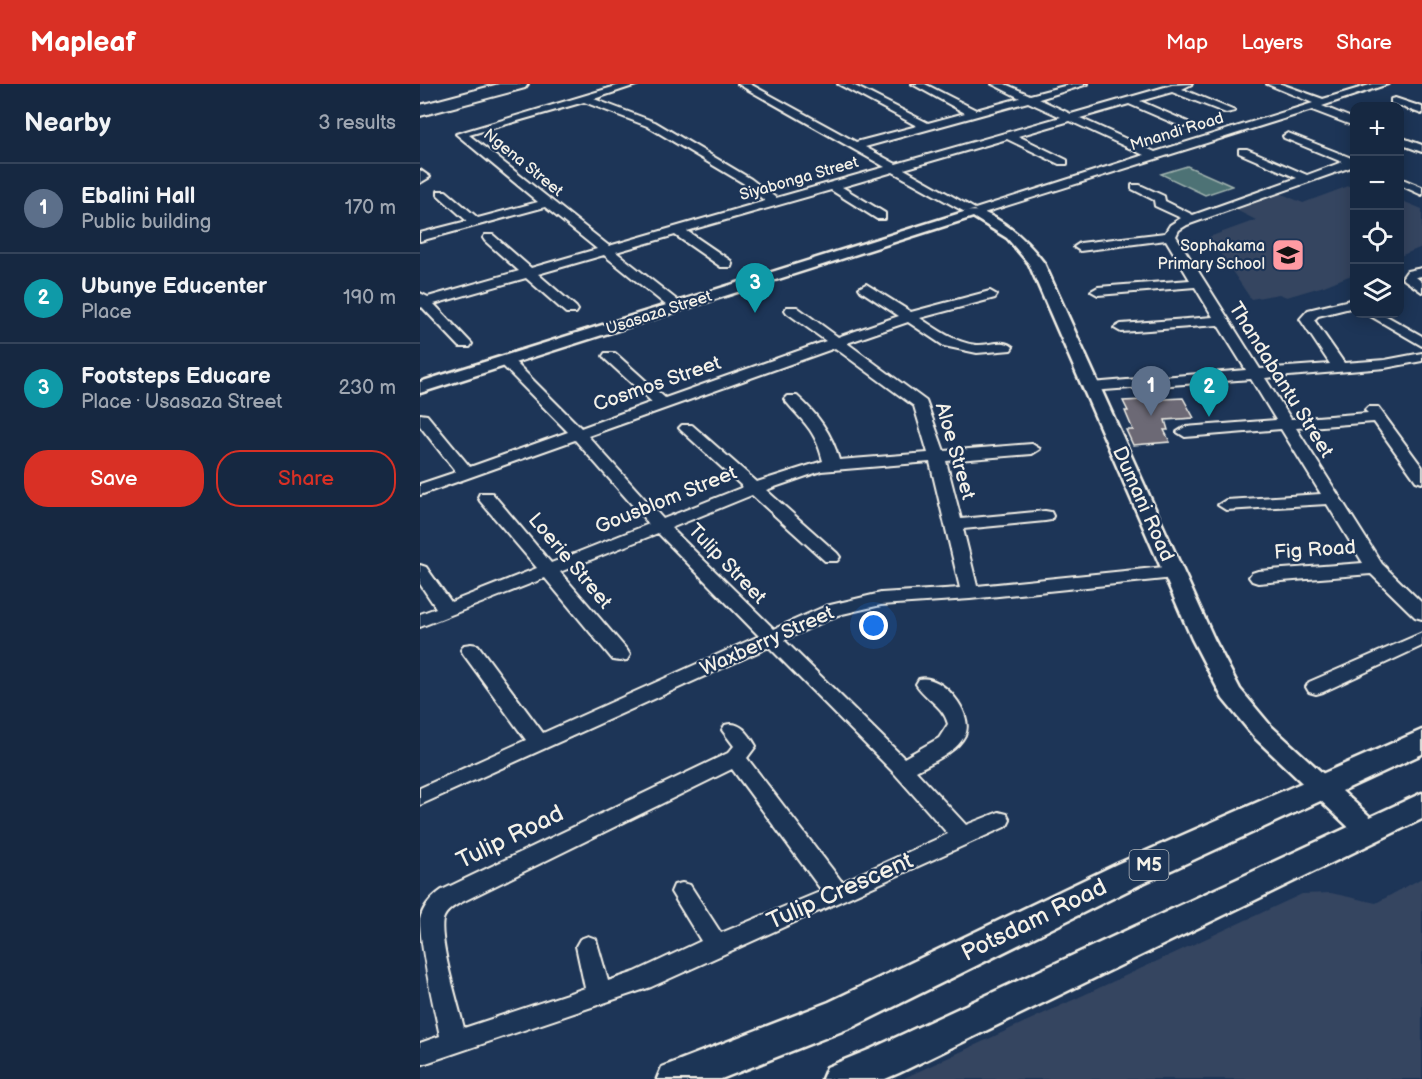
<!DOCTYPE html>
<meta charset="utf-8">
<style>
body{margin:0;font-family:"Balsamiq Sans",sans-serif;background:#23344c;color:#f1f3f6}
.controls{position:absolute;right:18px;top:18px;display:grid;overflow:hidden;border-radius:12px;box-shadow:0 3px 15px #0003}
.controls button{width:54px;height:54px;display:grid;place-items:center;padding:0;border:0;border-bottom:2px solid #35445a;background:#162841;color:#f1f3f6;font:30px sans-serif}
.you{position:absolute;left:454px;top:542px;width:21px;height:21px;margin:-15px;border:4px solid #fff;border-radius:50%;background:#1a73e8;box-shadow:0 0 0 9px #1a73e833}
.badge{display:grid;place-items:center;width:39px;height:39px;border-radius:50%;background:#d93025;color:#fff;font-size:20px;font-weight:700}
.pin{position:absolute;translate:-50% -50px;filter:drop-shadow(0 2px 3px #0008)}
.pin::after{content:'';position:absolute;top:32px;width:21px;height:18px;background:inherit;clip-path:polygon(0 0,100% 0,50% 100%)}
.list{margin:0;padding:0;list-style:none}
h2{display:flex;justify-content:space-between;align-items:center;height:78px;margin:0;padding:0 24px;font-size:26px}
h2 small{font-size:20px;font-weight:400;color:#9ea6b1}
.list li{display:grid;grid-template-columns:39px 1fr auto;gap:18px;align-items:center;box-sizing:border-box;height:90px;padding:0 24px;border-top:2px solid #35445a}
.list b{display:block;font-size:22px;white-space:nowrap}
.list p{margin:0;font-size:20px;white-space:nowrap;color:#9ea6b1}
.list em{font-size:20px;font-style:normal;color:#9ea6b1}
.actions{display:flex;gap:12px;padding:18px 24px}
.actions a{flex:1;padding:14px 0;border:2px solid #d93025;border-radius:24px;text-align:center;font-size:21px;color:#d93025}
.actions .main{background:#d93025;color:#fff}
.icon{flex:none;width:33px;height:33px;fill:none;stroke:currentColor;stroke-width:2;stroke-linecap:round;stroke-linejoin:round}
.map{position:relative;flex:none;width:1002px;height:995px;overflow:hidden}
header{display:flex;align-items:center;gap:36px;box-sizing:border-box;height:84px;padding:0 30px;background:#d93025;color:#fff}
header strong{font-size:28px}
nav{display:flex;gap:33px;margin-inline-start:auto;font-size:21px}
main{display:flex}
aside{flex:1;background:#162841}
.map>svg:first-child{display:block}
.built{fill:#354560}
.green{fill:#4d7274;stroke:#a0b2ae;stroke-width:1.5}
.building{fill:#6c6975;stroke:#f4f1e8;stroke-width:1.5}
.lines{fill:none;stroke-linecap:round;stroke-linejoin:round}
.minor-casing{stroke:#f4f1e8;stroke-width:4}
.tertiary-casing{stroke:#f4f1e8;stroke-width:5}
.primary-casing{stroke:#f4f1e8;stroke-width:5}
.motorway-casing{stroke:#f4f1e8;stroke-width:4}
.minor{fill:#1d3557;fill-rule:evenodd}
.tertiary{fill:#1d3557;fill-rule:evenodd}
.primary{fill:#1d3557;fill-rule:evenodd}
.motorway{fill:#1d3557;fill-rule:evenodd}
.labels{text-anchor:middle;dominant-baseline:central;stroke-width:4.5;stroke-linejoin:round;paint-order:stroke}
.far-street-label{font-size:16px;fill:#f4f1e8;stroke:#1d3557}
.far-poi-label{font-size:16px;fill:#f4f1e8;stroke:#1d3557;text-anchor:end}
.shield{fill:#1d3557;stroke:#b4b9bc;stroke-width:1.5}
.shield-label{font-size:18px;font-weight:bold;fill:#f4f1e8}
.street-label{font-size:20px;fill:#f4f1e8;stroke:#1d3557}
.near-street-label{font-size:24px;fill:#f4f1e8;stroke:#1d3557}
</style>
<header>
<strong>Mapleaf</strong>
<nav><a>Map</a><a>Layers</a><a>Share</a></nav>
</header>
<main>
<aside>
<h2>Nearby<small>3 results</small></h2>
<ul class="list">
<li><span class="badge" style="background:#5c6f8a">1</span><div><b>Ebalini Hall</b><p>Public building</p></div><em>170 m</em></li>
<li><span class="badge" style="background:#0f9aa8">2</span><div><b>Ubunye Educenter</b><p>Place</p></div><em>190 m</em></li>
<li><span class="badge" style="background:#0f9aa8">3</span><div><b>Footsteps Educare</b><p>Place · Usasaza Street</p></div><em>230 m</em></li>
</ul>
<div class="actions"><a class="main">Save</a><a>Share</a></div>
</aside>
<div class="map">
<svg width="1002" height="995" viewBox="0 0 1002 995">
<rect width="100%" height="100%" fill="#1d3557"/>
<filter id="ink" filterUnits="userSpaceOnUse"><feTurbulence type="fractalNoise" baseFrequency=".0167" numOctaves="2"/><feDisplacementMap in="SourceGraphic" scale="12" xChannelSelector="R" yChannelSelector="G"/><feConvolveMatrix kernelMatrix="1 2 1 2 8 2 1 2 1" color-interpolation-filters="sRGB"/></filter>
<g filter="url(#ink)">
<path class="built" d="M 934,100 L 934,190 L 904,202 L 867,213 L 859,210 L 831,215 L 789,153 L 836,136 L 816,126 L 862,110 L 883,119 Z
M 980,116 L 1002,125 L 1002,163 L 980,172 Z
M 1002,794 L 1002,995 L 482,995 L 882,810 L 911,809 L 956,819 Z"/>
<path class="green" d="M 767,82 L 812,102 L 785,111 L 741,90 Z"/>
<path class="building" d="M 763,314 L 774,334 L 745,336 L 748,346 L 744,346 L 750,358 L 713,361 L 706,346 L 713,346 L 705,327 L 708,327 L 703,317 Z"/>
<g class="lines">
<defs>
<path id="minor" d="M 203,0 L 219,0 L 174,15 L 235,38 L 331,95 L 356,114 L 465,83 L 318,0 L 330,0 L 436,58 L 497,42 L 418,0 L 431,0 L 508,39 L 545,29 L 492,0 L 505,0 L 556,26 L 600,14 L 572,0 L 585,0 L 610,11 L 652,0 L 668,0 L 619,15 L 651,30 L 752,1 L 772,0 L 762,5 L 815,27 L 806,29 L 752,8 L 720,17 L 768,38 L 768,42 L 760,42 L 709,20 L 660,34 L 735,68 L 893,19 L 847,0 L 861,0 L 903,15 L 953,0 L 968,0 L 902,22 L 934,35 L 934,42 L 892,26 L 560,130 L 554,126 L 545,128 L 473,88 L 422,103 L 465,129 L 465,135 L 457,135 L 411,106 L 267,147 L 311,177 L 312,180 L 311,183 L 301,183 L 255,151 L 196,168 L 262,220 L 264,223 L 262,226 L 252,226 L 184,171 L 118,190 L 156,223 L 158,226 L 156,229 L 146,229 L 106,194 L 14,220 L 52,260 L 50,263 L 40,263 L 2,223 L 0,224 L 0,209 L 8,213 L 99,187 L 65,157 L 63,154 L 65,151 L 73,151 L 111,184 L 177,165 L 125,123 L 0,157 L 0,149 L 47,137 L 18,111 L 18,107 L 26,107 L 58,134 L 118,118 L 36,50 ZM 164,18 L 227,42 L 323,99 L 345,117 L 189,162 L 49,51 ZM 608,18 L 641,33 L 476,80 L 445,63 ZM 650,37 L 724,71 L 555,125 L 484,85 L 587,55 L 639,80 L 647,80 L 647,76 L 598,52 Z
M 975,14 L 1002,23 L 1002,30 L 971,19 L 971,15 Z
M 868,49 L 934,75 L 934,82 L 767,141 L 759,146 L 756,152 L 840,285 L 910,280 L 880,235 L 888,226 L 934,215 L 934,223 L 898,232 L 894,236 L 924,279 L 965,276 L 1002,269 L 1002,277 L 965,284 L 845,294 L 871,335 L 948,329 L 945,326 L 948,323 L 958,323 L 1002,383 L 1002,399 L 996,397 L 954,338 L 876,344 L 962,480 L 1002,519 L 1002,535 L 995,533 L 951,490 L 838,499 L 832,497 L 829,493 L 832,489 L 838,487 L 943,479 L 907,420 L 806,426 L 798,421 L 806,416 L 901,410 L 861,345 L 765,353 L 757,348 L 765,343 L 856,336 L 831,295 L 671,307 L 664,303 L 671,299 L 826,286 L 798,241 L 701,248 L 694,244 L 701,240 L 793,233 L 775,203 L 678,211 L 671,207 L 678,203 L 770,196 L 746,156 L 660,167 L 654,163 L 660,159 L 745,149 L 750,141 L 761,134 L 735,122 L 734,116 L 712,105 L 712,101 L 720,101 L 744,112 L 745,117 L 773,131 L 877,94 L 819,69 L 819,65 L 827,65 L 887,91 L 922,78 L 864,54 L 863,52 Z
M 980,53 L 1002,61 L 1002,68 L 980,60 Z
M 0,86 L 10,93 L 0,99 Z
M 980,94 L 1002,103 L 1002,111 L 980,101 Z
M 1002,184 L 1002,192 L 996,193 L 1002,198 L 1002,208 L 982,194 L 987,187 Z
M 446,200 L 491,228 L 570,207 L 577,211 L 575,214 L 500,234 C 518,246 534,258 556,261 C 568,262 584,254 593,263 L 591,266 L 557,269 L 524,262 L 488,238 L 427,259 L 506,317 L 524,367 L 612,360 L 620,365 L 612,370 L 526,377 L 541,435 L 625,427 L 631,428 L 633,432 L 631,436 L 625,437 L 543,445 L 557,502 L 754,482 L 760,484 L 763,488 L 760,492 L 754,494 L 550,515 L 461,521 L 418,531 L 364,556 L 484,674 L 519,654 L 528,640 C 523,621 506,616 496,600 L 499,595 C 521,589 555,629 545,651 C 536,669 512,678 496,687 L 546,741 L 579,728 L 587,730 L 590,736 L 587,742 L 231,903 L 0,981 L 0,959 L 20,952 C 14,923 0,863 0,836 C 2,824 12,813 22,806 L 308,669 L 314,662 L 302,646 L 305,641 C 320,636 329,650 336,662 L 327,674 L 422,798 L 528,750 L 475,690 L 349,563 L 0,721 L 0,704 L 106,656 L 44,571 L 41,566 L 44,561 L 51,560 L 58,561 L 123,649 L 339,552 L 238,449 L 140,488 L 207,566 L 210,571 L 207,576 L 200,577 L 193,576 L 125,494 L 0,543 L 0,530 L 16,524 L 0,500 L 0,481 L 6,483 L 31,518 L 117,484 L 60,417 L 58,413 L 60,409 L 72,409 L 131,479 L 229,440 L 155,356 L 0,411 L 0,400 L 36,388 L 0,342 L 0,330 L 7,331 L 50,383 L 148,348 L 81,280 L 79,277 L 81,274 L 91,274 L 161,344 L 232,318 L 185,275 L 183,272 L 185,269 L 195,269 L 245,314 L 406,257 L 367,229 L 365,226 L 367,223 L 377,223 L 418,253 L 479,232 L 441,207 L 439,204 ZM 415,264 L 494,322 L 508,369 L 419,376 C 412,349 397,330 377,312 L 367,312 L 364,315 C 383,339 395,344 403,377 L 337,398 L 272,341 L 262,341 L 259,344 L 262,347 L 323,403 L 243,435 L 168,352 ZM 510,378 L 540,504 L 461,509 L 406,522 L 354,545 L 251,444 L 332,411 L 405,477 L 417,477 L 420,473 L 417,469 L 346,406 L 401,387 ZM 312,685 L 402,807 L 301,849 L 270,801 L 262,799 L 254,801 L 251,808 L 281,857 L 215,888 L 188,897 L 176,855 L 168,852 L 160,855 L 156,862 L 165,904 L 44,944 C 39,923 16,849 24,833 C 27,827 33,823 38,820 Z
M 947,230 L 963,230 L 1002,252 L 1002,262 Z
M 1002,549 L 1002,562 L 903,608 L 896,610 L 889,608 L 886,603 L 889,598 Z"/>
<path id="tertiary" d="M 547,127 C 554,128 558,126 565,129 C 589,140 608,158 624,179 L 794,555 L 820,605 L 851,642 L 958,740 L 962,747 L 958,754 L 949,757 L 940,754 L 835,654 L 803,615 L 772,555 L 609,180 L 587,154 L 553,133 L 0,309 L 0,298 Z"/>
<path id="primary" d="M 1002,646 L 1002,670 L 721,800 L 435,942 L 301,995 L 237,995 L 242,983 L 409,918 L 697,780 Z
M 1002,709 L 1002,735 L 479,989 L 465,995 L 402,995 L 407,983 L 451,965 Z"/>
<path id="motorway" d="M 79,0 L 108,0 L 105,4 L 0,32 L 0,21 Z"/>
</defs>
<use href="#minor" class="minor-casing"/>
<use href="#tertiary" class="tertiary-casing"/>
<use href="#primary" class="primary-casing"/>
<use href="#motorway" class="motorway-casing"/>
<use href="#minor" class="minor"/>
<use href="#tertiary" class="tertiary"/>
<use href="#primary" class="primary"/>
<use href="#motorway" class="motorway"/>
</g>
</g>
<defs>
<symbol id="school-square" viewBox="-11 -11 22 22"><rect x="-9" y="-9" width="18" height="18" rx="4" fill="#ff9aa2" stroke="#1d3557"/><path d="M0-5L7-2L0 1L-7-2ZM-4 1L0 2.5L4 1V4Q0 6-4 4Z" fill="#111"/></symbol>
</defs>
<g fill-rule="evenodd">
<use href="#school-square" x="849" y="152" width="38" height="38"/>
</g>
<g class="labels">
<g class="far-street-label">
<text transform="translate(757 48) rotate(-17)">Mnandi Road</text>
<text transform="translate(103 79) rotate(39)">Ngena Street</text>
<text transform="translate(379 95) rotate(-16)">Siyabonga Street</text>
<text transform="translate(239 229) rotate(-18)">Usasaza Street</text>
</g>
<g class="far-poi-label">
<text x="845" y="162">Sophakama<tspan x="845" dy="18">Primary School</tspan></text>
</g>
<rect class="shield" x="709.5" y="766" width="39" height="30" rx="4.5"/>
<g class="shield-label">
<text x="729" y="781">M5</text>
</g>
<g class="street-label">
<text transform="translate(861 296) rotate(58)">Thandabantu Street</text>
<text transform="translate(237 300) rotate(-19)">Cosmos Street</text>
<text transform="translate(535 367) rotate(74)">Aloe Street</text>
<text transform="translate(246 416) rotate(-22)">Gousblom Street</text>
<text transform="translate(723 420) rotate(66)">Dumani Road</text>
<text transform="translate(895 466) rotate(-4)">Fig Road</text>
<text transform="translate(150 477) rotate(50)">Loerie Street</text>
<text transform="translate(307 480) rotate(46)">Tulip Street</text>
<text transform="translate(347 557) rotate(-24)">Waxberry Street</text>
</g>
<g class="near-street-label">
<text transform="translate(90 753) rotate(-26)">Tulip Road</text>
<text transform="translate(420 807) rotate(-24)">Tulip Crescent</text>
<text transform="translate(614 836) rotate(-26)">Potsdam Road</text>
</g>
</g>
</svg>
<div class="controls">
<button>+</button>
<button>−</button>
<button><svg class="icon" aria-label="locate" viewBox="0 0 24 24"><circle cx="12" cy="12" r="6"/><path d="M12 2v4M12 18v4M2 12h4M18 12h4"/></svg></button>
<button><svg class="icon" aria-label="layers" viewBox="0 0 24 24"><path d="M12 4l9 5-9 5-9-5zM3 14l9 5 9-5"/></svg></button>
</div>
<div class="you"></div>
<div class="pin badge" style="left:731px;top:332px;background:#5c6f8a">1</div>
<div class="pin badge" style="left:789px;top:333px;background:#0f9aa8">2</div>
<div class="pin badge" style="left:335px;top:229px;background:#0f9aa8">3</div>
</div>
</main>
